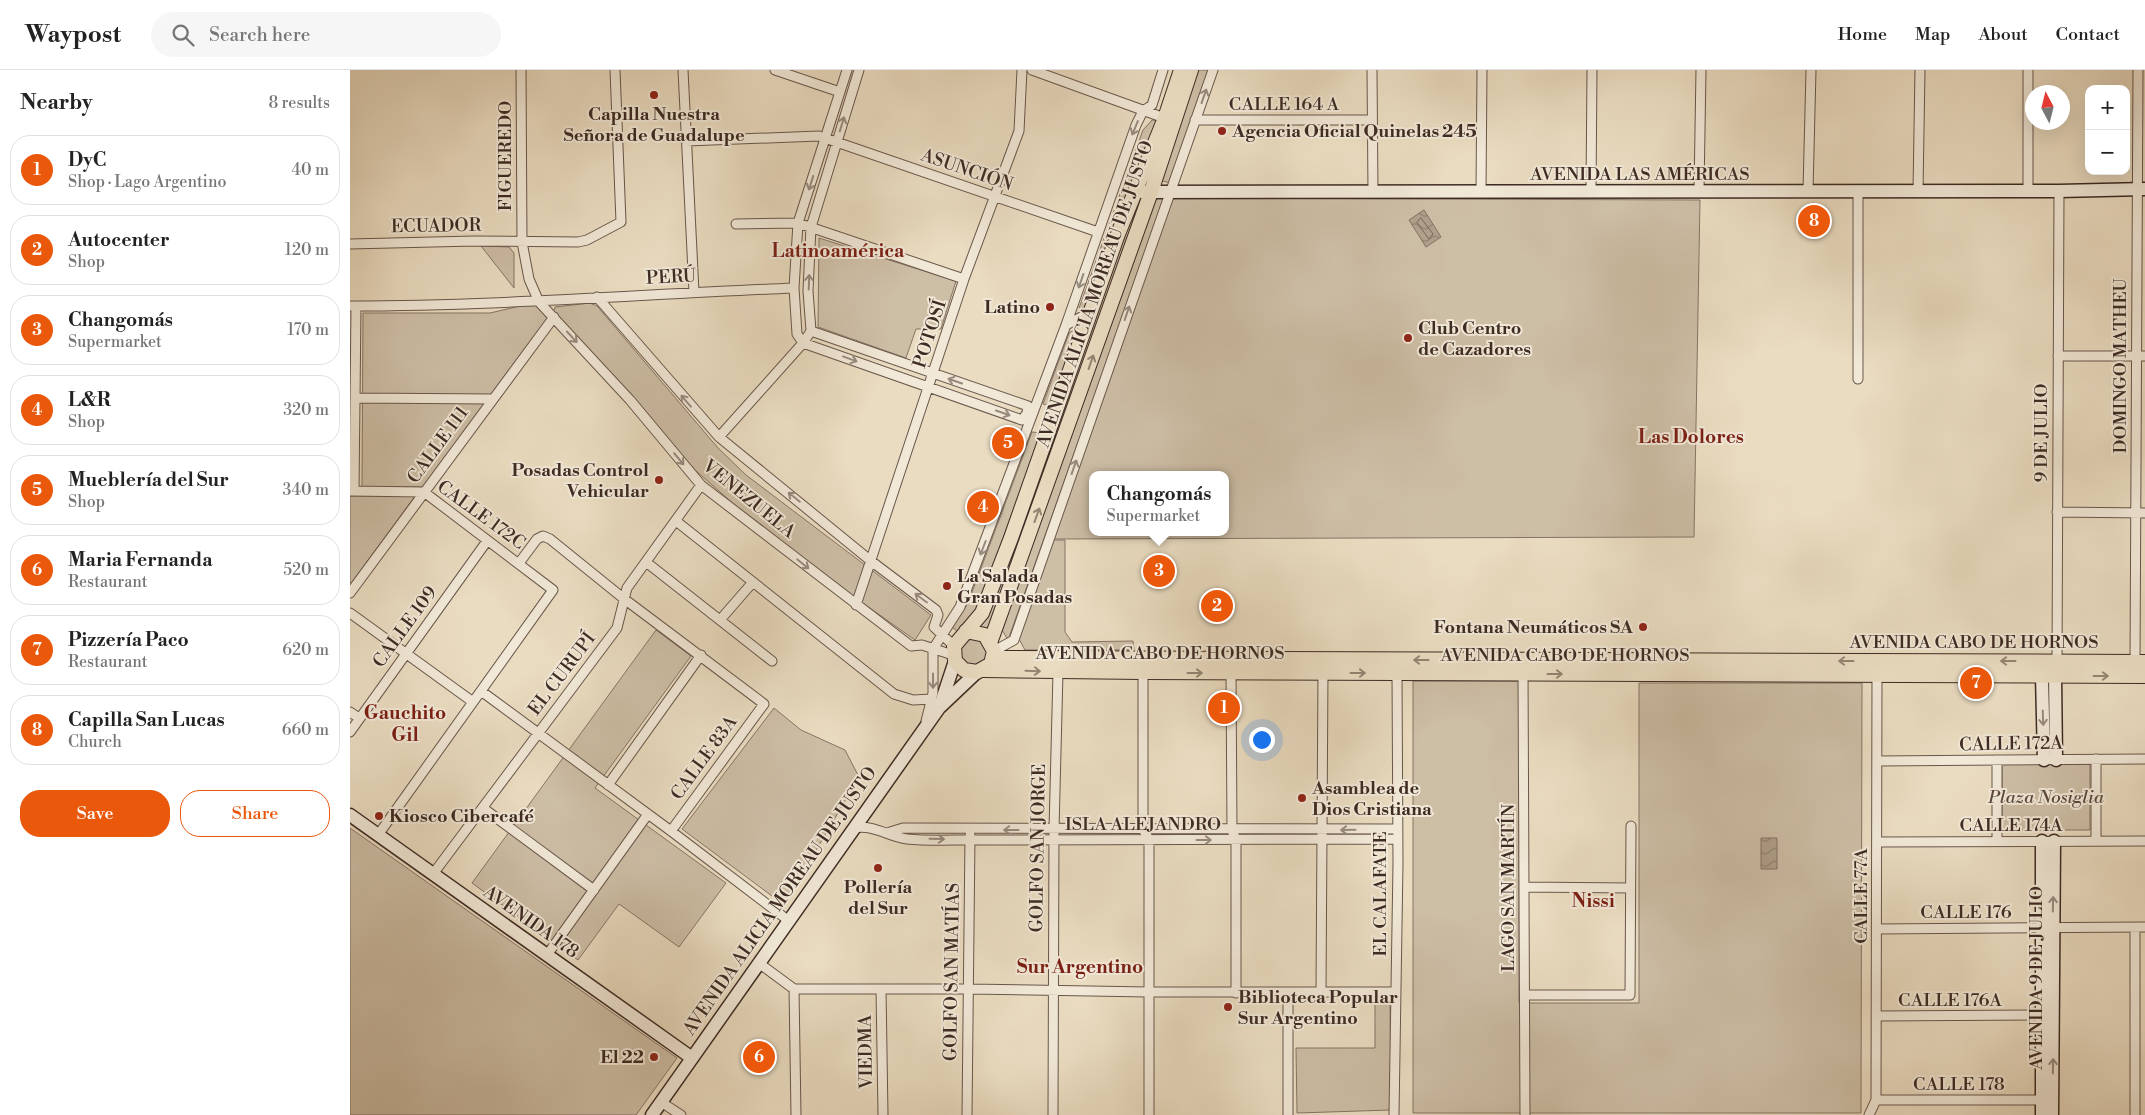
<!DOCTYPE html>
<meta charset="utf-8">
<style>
body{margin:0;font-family:"Libre Bodoni",serif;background:#f6f6f6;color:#222}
.controls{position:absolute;right:15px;top:15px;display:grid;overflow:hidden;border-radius:10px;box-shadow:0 5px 20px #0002}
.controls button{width:45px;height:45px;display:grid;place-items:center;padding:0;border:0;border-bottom:1px solid #e0e0e0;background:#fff;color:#222;font:25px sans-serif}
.compass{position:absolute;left:1675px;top:15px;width:45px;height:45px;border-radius:50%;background:#fff;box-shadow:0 5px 20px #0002;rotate:353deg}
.you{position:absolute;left:911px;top:669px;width:18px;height:18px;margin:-12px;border:4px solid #fff;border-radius:50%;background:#1a73e8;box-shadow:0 0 0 8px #1a73e833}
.badge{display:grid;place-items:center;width:32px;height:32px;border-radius:50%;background:#ea580c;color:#fff;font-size:16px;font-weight:700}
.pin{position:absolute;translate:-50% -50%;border:2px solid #fff;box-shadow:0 1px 5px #0006}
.popup{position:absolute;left:739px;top:401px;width:140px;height:65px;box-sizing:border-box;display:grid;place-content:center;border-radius:10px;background:#fff;filter:drop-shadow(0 1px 4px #0005);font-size:16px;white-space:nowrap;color:#767676}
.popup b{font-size:19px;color:#222}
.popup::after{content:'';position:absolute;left:50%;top:100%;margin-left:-10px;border:10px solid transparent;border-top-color:#fff}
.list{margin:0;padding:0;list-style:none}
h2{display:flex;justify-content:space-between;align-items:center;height:65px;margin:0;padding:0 20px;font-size:21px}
h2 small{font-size:16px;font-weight:400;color:#767676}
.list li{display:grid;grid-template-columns:32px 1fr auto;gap:15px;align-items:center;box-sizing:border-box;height:70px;margin:0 10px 10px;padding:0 10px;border:1px solid #e0e0e0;border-radius:20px}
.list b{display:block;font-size:19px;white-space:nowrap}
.list p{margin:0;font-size:16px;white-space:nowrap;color:#767676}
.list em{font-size:16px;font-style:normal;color:#767676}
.actions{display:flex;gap:10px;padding:15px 20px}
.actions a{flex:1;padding:11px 0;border:1px solid #ea580c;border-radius:20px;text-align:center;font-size:18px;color:#ea580c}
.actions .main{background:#ea580c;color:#fff}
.icon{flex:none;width:28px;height:28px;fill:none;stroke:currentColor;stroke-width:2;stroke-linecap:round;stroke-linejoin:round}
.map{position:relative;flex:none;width:1795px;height:1045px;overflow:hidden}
header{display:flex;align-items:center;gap:30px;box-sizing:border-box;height:70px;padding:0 25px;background:#fff;border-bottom:1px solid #e0e0e0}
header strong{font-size:24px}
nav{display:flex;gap:28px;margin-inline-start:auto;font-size:18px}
.search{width:350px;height:45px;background:#f6f6f6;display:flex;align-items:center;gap:12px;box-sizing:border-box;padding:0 18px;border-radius:28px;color:#767676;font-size:19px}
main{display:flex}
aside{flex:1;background:#fff}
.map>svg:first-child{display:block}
.green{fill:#cdbea6;stroke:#867465;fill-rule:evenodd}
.water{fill:url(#water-waves);stroke:#827162}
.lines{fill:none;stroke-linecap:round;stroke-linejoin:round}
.shore{stroke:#776658;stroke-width:1}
.minor-casing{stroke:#69574b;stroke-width:11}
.secondary-casing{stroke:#3e2b24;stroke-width:15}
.primary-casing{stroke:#3e2b24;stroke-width:16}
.minor{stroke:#f1e8d7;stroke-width:9}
.secondary{stroke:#f1e8d7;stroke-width:12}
.primary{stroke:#eadcc1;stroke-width:14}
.oneway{stroke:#988a7e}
.oneway2{stroke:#948472}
.poi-dot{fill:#8f2418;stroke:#f1e8d7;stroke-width:2}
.labels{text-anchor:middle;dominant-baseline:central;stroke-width:4;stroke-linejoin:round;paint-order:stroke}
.street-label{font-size:18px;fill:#3e2b24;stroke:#f1e8d7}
.poi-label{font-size:18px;font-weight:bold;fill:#3e2b24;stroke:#f1e8d7;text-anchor:start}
.park-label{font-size:18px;font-style:italic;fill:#5b483e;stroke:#f1e8d7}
.neighbourhood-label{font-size:19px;font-weight:bold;fill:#7a1f14;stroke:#f1e8d7}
</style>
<header>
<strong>Waypost</strong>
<div class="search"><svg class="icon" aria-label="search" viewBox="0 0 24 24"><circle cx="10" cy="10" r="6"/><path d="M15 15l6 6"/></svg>Search here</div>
<nav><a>Home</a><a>Map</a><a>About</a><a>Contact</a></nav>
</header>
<main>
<aside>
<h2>Nearby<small>8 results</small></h2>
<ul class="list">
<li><span class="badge">1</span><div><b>DyC</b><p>Shop · Lago Argentino</p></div><em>40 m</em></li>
<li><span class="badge">2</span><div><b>Autocenter</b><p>Shop</p></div><em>120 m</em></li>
<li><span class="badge">3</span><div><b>Changomás</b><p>Supermarket</p></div><em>170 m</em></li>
<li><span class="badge">4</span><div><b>L&amp;R</b><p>Shop</p></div><em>320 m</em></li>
<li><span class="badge">5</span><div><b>Mueblería del Sur</b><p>Shop</p></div><em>340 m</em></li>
<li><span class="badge">6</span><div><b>Maria Fernanda</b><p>Restaurant</p></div><em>520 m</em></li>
<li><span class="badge">7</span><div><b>Pizzería Paco</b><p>Restaurant</p></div><em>620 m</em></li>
<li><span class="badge">8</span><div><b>Capilla San Lucas</b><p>Church</p></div><em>660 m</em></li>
</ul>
<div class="actions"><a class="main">Save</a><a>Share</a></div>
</aside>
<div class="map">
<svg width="1795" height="1045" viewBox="0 0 1795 1045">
<defs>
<pattern id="water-waves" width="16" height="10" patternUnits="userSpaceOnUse" patternTransform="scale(1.25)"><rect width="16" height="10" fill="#b0a08c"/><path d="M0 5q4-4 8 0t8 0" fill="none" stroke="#918372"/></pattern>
</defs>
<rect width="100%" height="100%" fill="#eadcc1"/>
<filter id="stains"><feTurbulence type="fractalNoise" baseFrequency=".004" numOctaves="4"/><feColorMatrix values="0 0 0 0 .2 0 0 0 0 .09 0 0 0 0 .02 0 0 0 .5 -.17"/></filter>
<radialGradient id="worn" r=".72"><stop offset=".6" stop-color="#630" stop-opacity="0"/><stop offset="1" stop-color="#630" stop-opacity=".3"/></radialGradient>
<path class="green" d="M 847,0 L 862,0 L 824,114 L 809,110 Z
M 802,50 L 810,51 L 774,131 L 736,240 L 729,238 L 793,60 Z
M 803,126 L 815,127 L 658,570 L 651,558 Z
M 786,127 L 795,130 L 640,560 L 625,557 Z
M 817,128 L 1350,130 L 1344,467 L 700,469 ZM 743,405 L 875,405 L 875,462 L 743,462 Z
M 469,168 L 606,211 L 591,259 L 566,259 L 556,288 L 468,257 Z
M 131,176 L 159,177 L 164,183 L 164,218 Z
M 183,233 L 205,250 L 79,417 L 12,417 L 13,243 L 140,243 Z
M 240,233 L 247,236 L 368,378 L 396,405 L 581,545 L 565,570 L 428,473 L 345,400 L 203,243 L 205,237 Z
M 731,255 L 701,336 L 693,334 L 719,263 Z
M 682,362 L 691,363 L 629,535 L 608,562 L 602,557 L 618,533 Z
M 0,426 L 65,426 L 0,515 Z
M 701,470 L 715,470 L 715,562 L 722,572 L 783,571 L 784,580 L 675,580 L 669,569 Z
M 306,560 L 341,586 L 245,718 L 376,813 L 329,877 L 269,834 L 228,890 L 122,813 Z
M610 583a14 14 0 1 1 28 0a14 14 0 1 1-28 0Z
M 1063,611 L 1169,611 L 1169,933 L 1289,933 L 1289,613 L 1512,613 L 1511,1043 L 1063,1043 Z
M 424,638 L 451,660 L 495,680 L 509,707 L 434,835 L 332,759 Z
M 1652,694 L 1740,694 L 1740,760 L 1652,760 Z
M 0,758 L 327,988 L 286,1045 L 0,1045 Z
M 1040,929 L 1041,1040 L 947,1043 L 946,978 L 1025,978 L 1025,930 Z"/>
<path class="water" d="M 1074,140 L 1091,167 L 1076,177 L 1059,150 Z
M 1411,768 L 1427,768 L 1427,799 L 1411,799 Z"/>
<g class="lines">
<path class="shore" d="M 1071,148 L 1083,164 L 1079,169 L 1067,153 Z"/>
<defs>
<path id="minor" d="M 171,0 L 172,172 L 179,209 L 189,232 L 280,330 L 351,415 L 561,576 L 572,575 L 603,585
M 333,0 L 344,222
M 425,0 L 490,22
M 682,0 L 820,50
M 1022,0 L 1023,122
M 845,50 L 1022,50
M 336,71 L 469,66 L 748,162
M 1131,121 L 1132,0
M 1241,121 L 1242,0
M 1349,121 L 1351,0
M 1458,121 L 1461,0
M 1508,121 L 1508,309
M 1568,121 L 1570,0
M 1678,121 L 1678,0
M 386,154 L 448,153 L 614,209
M 0,174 L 124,171 L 228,172 L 237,170 L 271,152 L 265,0
M 247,227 L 369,367 L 521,491 L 586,540 L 588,545 L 584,557 L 604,576
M 0,236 C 148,236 296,224 444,218
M 716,255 L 739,243
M 461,261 L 678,336 L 677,343 L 672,350 L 453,273 L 447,264 L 444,218 L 448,153 L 497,0
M 1708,286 L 1795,286
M 6,328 L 142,329
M 369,367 L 453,273 L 461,261 L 458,221 L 461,157 L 509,0
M 0,421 L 74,422 L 203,520 L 28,765
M 4,421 L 6,236
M 1707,442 L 1795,443
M 326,451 L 544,624 L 563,630 L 582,629
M 296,492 L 422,591
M 169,493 L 187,469 L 193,466 L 200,469 L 273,528 L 414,634 L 321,761
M 0,523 L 204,247
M 506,535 L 614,209 L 669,61 L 672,0
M 0,543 L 123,632
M 370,550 L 403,512
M 644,581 L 664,570 L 863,0
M 1785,592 L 1788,0
M 1707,595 L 1709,121
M 1173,600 L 1175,1045
M 793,602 L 793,759 L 799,770 L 799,1045
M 881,603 L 882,760 L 886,770 L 886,923
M 131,621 L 321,761 L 439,851
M 0,642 L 9,648
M 576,651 L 583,623 L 583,579 L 610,537 L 716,255 L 786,55 L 793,41 L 802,35 L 813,0
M 0,662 L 137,471
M 1527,691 L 1795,689
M 258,715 L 351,585
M 133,738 L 244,820
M 504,758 C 524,754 539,767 557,769 C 577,771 599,770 620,770 L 1047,769
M 540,762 L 553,758 L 1047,759
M 1647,771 L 1647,690
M 1746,771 L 1746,689
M 1527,772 L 1795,771
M 83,804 L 267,558 L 277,518 L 351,415
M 1174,817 L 1280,818
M 1785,858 L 1785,1045
M 1527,859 L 1795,857
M 197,885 L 298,744
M 410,894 L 444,919 L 619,919 L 799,922 L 1046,922
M 444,919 L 446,1045
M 531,919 L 533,1045
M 971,923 L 973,600
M 1175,925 L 1280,925 L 1281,756
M 1526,946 L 1696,945
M 1526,1030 L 1692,1030
M 311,1032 L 331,1045
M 617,1045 L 620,765
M 703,1045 L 704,760 L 708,602
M 938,1045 L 938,923
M 1044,1045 L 1048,793 L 1047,603
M 1519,1045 L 1526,1030 L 1527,605"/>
<path id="secondary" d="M 792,122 L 1709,121 L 1795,119
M 1692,605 L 1694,690
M 1705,606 L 1706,690
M 590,636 L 605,591
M 0,745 L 342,988
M 1692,771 L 1692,1045
M 302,1045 L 589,638 L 627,602
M 1702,1045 L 1704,771"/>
<path id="primary" d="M 616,561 L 635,565 L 644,581 L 641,594 L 627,602 L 614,600 L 605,591 L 604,576 L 632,543 L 661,468 L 768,164 L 815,48 L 831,0
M 640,573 L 801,122 L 841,0
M 643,588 L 1795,592
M 634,600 L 793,602 L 1795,606"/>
</defs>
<use href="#minor" class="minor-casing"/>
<use href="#secondary" class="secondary-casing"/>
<use href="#primary" class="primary-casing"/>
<use href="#minor" class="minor"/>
<use href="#secondary" class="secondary"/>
<use href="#primary" class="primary"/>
</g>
<defs><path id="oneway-shaft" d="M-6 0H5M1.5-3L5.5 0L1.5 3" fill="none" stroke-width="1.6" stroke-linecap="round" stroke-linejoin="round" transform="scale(1.25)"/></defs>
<g class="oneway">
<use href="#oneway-shaft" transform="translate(854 26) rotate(-71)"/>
<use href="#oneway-shaft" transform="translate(492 54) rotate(-73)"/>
<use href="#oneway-shaft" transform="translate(785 58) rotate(112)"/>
<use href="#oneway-shaft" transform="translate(461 113) rotate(108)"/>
<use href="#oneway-shaft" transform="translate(731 211) rotate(109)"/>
<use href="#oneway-shaft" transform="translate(459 212) rotate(-88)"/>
<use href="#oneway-shaft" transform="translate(777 243) rotate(-71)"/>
<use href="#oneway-shaft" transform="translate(222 267) rotate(47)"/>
<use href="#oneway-shaft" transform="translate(500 289) rotate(20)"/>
<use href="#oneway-shaft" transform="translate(605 311) rotate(-161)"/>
<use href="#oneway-shaft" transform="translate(336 331) rotate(-131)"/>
<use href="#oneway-shaft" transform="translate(653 343) rotate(19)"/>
<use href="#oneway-shaft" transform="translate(329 389) rotate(50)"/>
<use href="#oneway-shaft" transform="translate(724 397) rotate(-71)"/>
<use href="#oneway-shaft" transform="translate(444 427) rotate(-141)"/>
<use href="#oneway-shaft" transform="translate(633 478) rotate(111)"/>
<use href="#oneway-shaft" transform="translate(453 494) rotate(39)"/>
<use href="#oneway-shaft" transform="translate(571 528) rotate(-143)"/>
<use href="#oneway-shaft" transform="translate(583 611) rotate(90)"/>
<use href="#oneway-shaft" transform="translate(1693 648) rotate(88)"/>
<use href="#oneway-shaft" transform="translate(661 760) rotate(-180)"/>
<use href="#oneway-shaft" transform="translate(998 760) rotate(179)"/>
<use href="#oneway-shaft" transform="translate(587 769) rotate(1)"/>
<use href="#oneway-shaft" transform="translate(854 770)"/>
<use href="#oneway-shaft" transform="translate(1703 834) rotate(-89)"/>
<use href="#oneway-shaft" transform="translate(1703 996) rotate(-89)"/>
</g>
<g class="oneway2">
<use href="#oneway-shaft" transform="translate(741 292) rotate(-71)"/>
<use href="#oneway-shaft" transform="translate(687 445) rotate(-70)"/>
<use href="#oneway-shaft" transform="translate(1071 590) rotate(-180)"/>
<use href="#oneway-shaft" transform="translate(1496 591) rotate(-180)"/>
<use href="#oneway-shaft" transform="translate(1658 591) rotate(-180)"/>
<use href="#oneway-shaft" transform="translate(683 601) rotate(2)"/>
<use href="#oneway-shaft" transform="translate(845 603)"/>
<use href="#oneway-shaft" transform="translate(1008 603)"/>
<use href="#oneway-shaft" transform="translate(1205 604)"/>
<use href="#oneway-shaft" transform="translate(1751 606)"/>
</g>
<g class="poi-dot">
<circle cx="304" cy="25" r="5"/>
<circle cx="872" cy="61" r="5"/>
<circle cx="700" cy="237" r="5"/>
<circle cx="1058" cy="268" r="5"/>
<circle cx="309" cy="410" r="5"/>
<circle cx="597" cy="516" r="5"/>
<circle cx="1293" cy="557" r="5"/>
<circle cx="952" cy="728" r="5"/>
<circle cx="29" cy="746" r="5"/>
<circle cx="528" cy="798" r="5"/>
<circle cx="878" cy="937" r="5"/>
<circle cx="304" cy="987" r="5"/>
</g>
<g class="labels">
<g class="street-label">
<text x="934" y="34">CALLE 164 A</text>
<text transform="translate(155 86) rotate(-90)">FIGUEREDO</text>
<text transform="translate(617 100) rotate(19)">ASUNCIÓN</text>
<text x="1290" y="104">AVENIDA LAS AMÉRICAS</text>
<text transform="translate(86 156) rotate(-1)">ECUADOR</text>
<text transform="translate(321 207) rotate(-3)">PERÚ</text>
<text transform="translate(745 224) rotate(-71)">AVENIDA ALICIA MOREAU DE JUSTO</text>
<text transform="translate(580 264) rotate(-72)">POTOSÍ</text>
<text transform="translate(1770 296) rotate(-90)">DOMINGO MATHEU</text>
<text transform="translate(1691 363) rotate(-90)">9 DE JULIO</text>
<text transform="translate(88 375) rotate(-54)">CALLE 111</text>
<text transform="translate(399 429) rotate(39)">VENEZUELA</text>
<text transform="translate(131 445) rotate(36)">CALLE 172C</text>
<text transform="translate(55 557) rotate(-54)">CALLE 109</text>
<text x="1624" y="572">AVENIDA CABO DE HORNOS</text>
<text x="810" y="583">AVENIDA CABO DE HORNOS</text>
<text x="1215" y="585">AVENIDA CABO DE HORNOS</text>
<text transform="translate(212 604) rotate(-53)">EL CURUPÍ</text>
<text transform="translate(1661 674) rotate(-1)">CALLE 172A</text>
<text transform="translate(354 688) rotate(-54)">CALLE 83A</text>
<text x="793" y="754">ISLA ALEJANDRO</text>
<text x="1661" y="755">CALLE 174A</text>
<text transform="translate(688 778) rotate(-89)">GOLFO SAN JORGE</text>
<text transform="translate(1158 818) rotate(-90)">LAGO SAN MARTÍN</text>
<text transform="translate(1030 824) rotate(-90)">EL CALAFATE</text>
<text transform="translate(1511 826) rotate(-90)">CALLE 77A</text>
<text transform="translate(430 831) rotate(-55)">AVENIDA ALICIA MOREAU DE JUSTO</text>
<text x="1616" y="842">CALLE 176</text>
<text transform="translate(181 852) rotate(35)">AVENIDA 178</text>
<text transform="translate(602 902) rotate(-89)">GOLFO SAN MATÍAS</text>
<text transform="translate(1686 908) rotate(-90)">AVENIDA 9 DE JULIO</text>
<text x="1600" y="930">CALLE 176A</text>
<text transform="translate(516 982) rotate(-91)">VIEDMA</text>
<text x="1609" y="1014">CALLE 178</text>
</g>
<g class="poi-label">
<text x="304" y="44" text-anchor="middle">Capilla Nuestra<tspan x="304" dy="21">Señora de Guadalupe</tspan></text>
<text x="882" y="61">Agencia Oficial Quinelas 245</text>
<text x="690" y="237" text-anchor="end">Latino</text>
<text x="1068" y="258">Club Centro<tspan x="1068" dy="21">de Cazadores</tspan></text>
<text x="299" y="400" text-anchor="end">Posadas Control<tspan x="299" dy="21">Vehicular</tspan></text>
<text x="607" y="506">La Salada<tspan x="607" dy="21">Gran Posadas</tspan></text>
<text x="1283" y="557" text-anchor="end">Fontana Neumáticos SA</text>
<text x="962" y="718">Asamblea de<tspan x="962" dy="21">Dios Cristiana</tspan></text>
<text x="39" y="746">Kiosco Cibercafé</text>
<text x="528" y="817" text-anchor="middle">Pollería<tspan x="528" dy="21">del Sur</tspan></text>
<text x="888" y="927">Biblioteca Popular<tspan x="888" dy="21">Sur Argentino</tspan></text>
<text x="294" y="987" text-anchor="end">El 22</text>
</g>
<g class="park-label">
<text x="1696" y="727">Plaza Nosiglia</text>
</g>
<g class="neighbourhood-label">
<text x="488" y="181">Latinoamérica</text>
<text x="1341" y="367">Las Dolores</text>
<text x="55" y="643">Gauchito<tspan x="55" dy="22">Gil</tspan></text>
<text x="1243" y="831">Nissi</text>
<text x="730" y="897">Sur Argentino</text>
</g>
</g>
<rect width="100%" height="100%" filter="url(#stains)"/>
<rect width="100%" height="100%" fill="url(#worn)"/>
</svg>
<div class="controls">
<button>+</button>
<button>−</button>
</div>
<svg class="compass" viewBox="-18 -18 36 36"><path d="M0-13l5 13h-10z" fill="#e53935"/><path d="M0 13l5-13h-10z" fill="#767676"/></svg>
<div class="you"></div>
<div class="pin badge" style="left:874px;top:638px">1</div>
<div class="pin badge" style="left:867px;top:536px">2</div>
<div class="pin badge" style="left:809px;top:501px">3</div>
<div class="popup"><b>Changomás</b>Supermarket</div>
<div class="pin badge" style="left:633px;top:437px">4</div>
<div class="pin badge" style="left:658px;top:373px">5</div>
<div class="pin badge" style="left:409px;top:987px">6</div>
<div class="pin badge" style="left:1626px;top:613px">7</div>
<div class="pin badge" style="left:1464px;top:151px">8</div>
</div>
</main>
